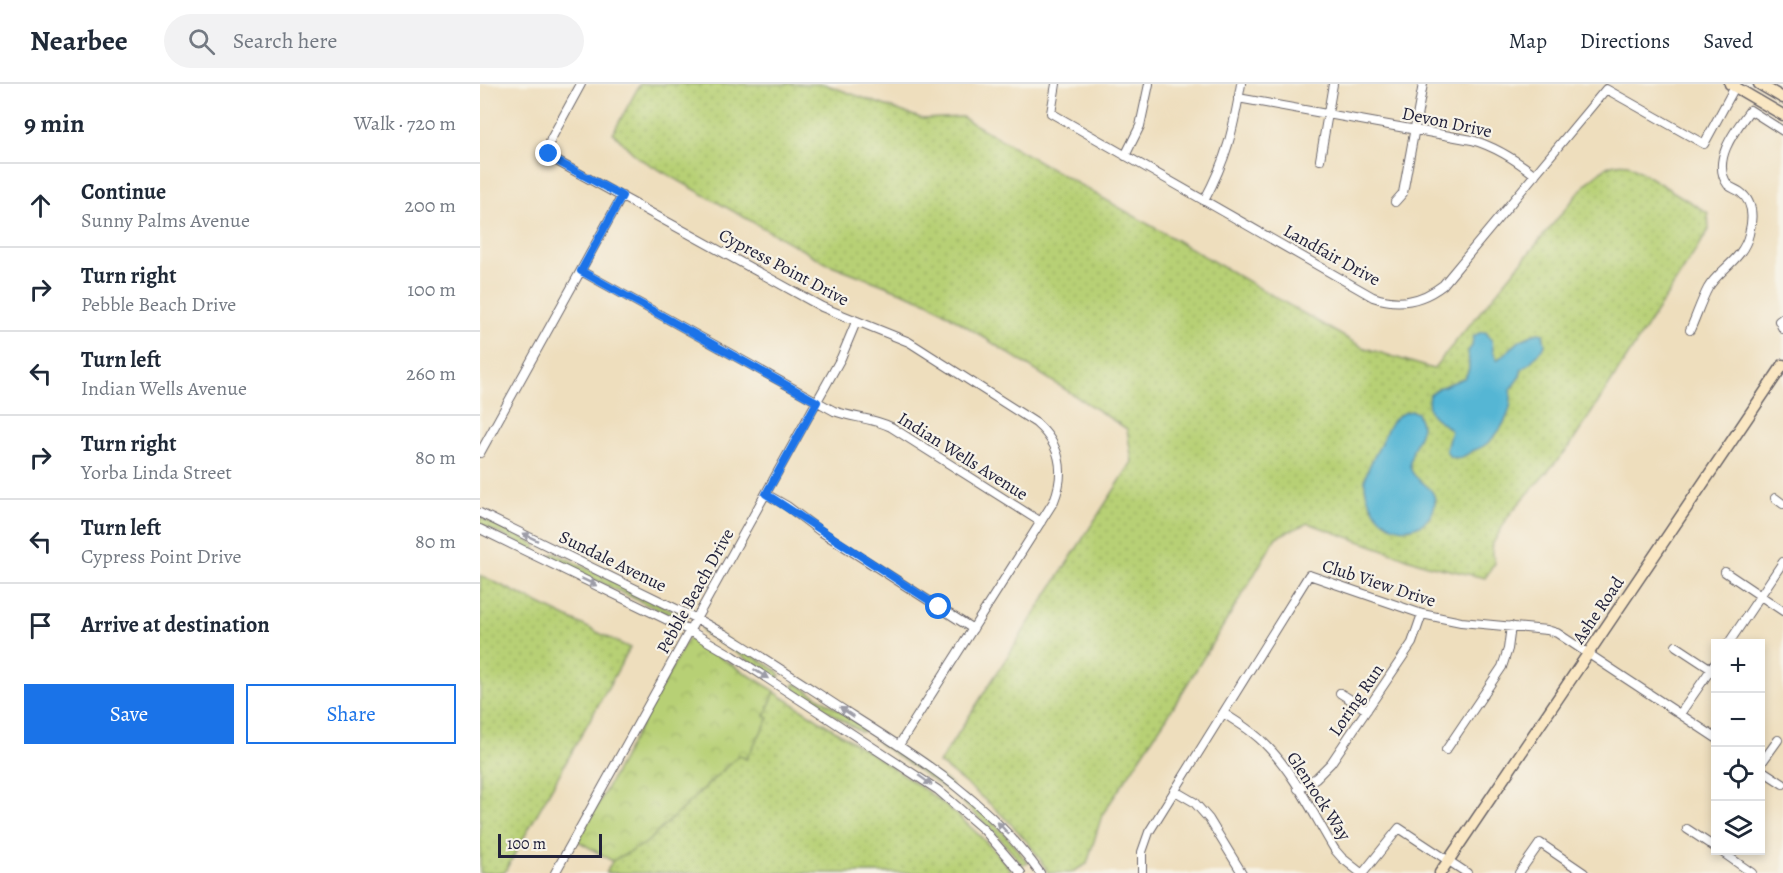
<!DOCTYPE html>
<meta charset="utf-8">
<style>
body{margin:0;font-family:Alegreya,serif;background:#f2f2f3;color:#1f2937}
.controls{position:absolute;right:18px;bottom:18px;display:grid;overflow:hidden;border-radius:0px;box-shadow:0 3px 9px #0003}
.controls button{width:54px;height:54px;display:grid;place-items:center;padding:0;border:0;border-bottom:2px solid #e0e1e3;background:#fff;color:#1f2937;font:30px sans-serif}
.scale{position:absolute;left:18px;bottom:15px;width:104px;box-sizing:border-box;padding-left:6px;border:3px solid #22223b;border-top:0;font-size:16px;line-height:21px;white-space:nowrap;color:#22223b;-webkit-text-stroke:4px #f7f3e8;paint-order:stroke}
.stop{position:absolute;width:18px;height:18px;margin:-14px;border:4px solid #1a73e8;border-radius:50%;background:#fff}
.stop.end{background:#1a73e8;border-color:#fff;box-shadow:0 2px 6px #0008}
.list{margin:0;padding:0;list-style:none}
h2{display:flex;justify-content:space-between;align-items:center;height:78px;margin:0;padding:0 24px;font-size:26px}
h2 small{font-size:20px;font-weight:400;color:#747a83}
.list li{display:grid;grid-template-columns:39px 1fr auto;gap:18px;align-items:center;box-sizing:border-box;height:84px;padding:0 24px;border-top:2px solid #e0e1e3}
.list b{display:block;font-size:22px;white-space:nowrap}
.list p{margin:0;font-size:20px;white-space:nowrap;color:#747a83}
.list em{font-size:20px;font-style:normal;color:#747a83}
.actions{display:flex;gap:12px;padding:18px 24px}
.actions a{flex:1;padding:14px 0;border:2px solid #1a73e8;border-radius:0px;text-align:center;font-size:21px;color:#1a73e8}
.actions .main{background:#1a73e8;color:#fff}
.icon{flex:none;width:33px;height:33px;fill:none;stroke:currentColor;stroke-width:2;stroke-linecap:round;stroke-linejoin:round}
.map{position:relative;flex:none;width:1303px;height:789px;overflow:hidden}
header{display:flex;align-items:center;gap:36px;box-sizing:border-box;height:84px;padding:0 30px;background:#fff;border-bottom:2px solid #e0e1e3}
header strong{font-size:28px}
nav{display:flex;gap:33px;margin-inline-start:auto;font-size:21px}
.search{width:420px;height:54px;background:#f2f2f3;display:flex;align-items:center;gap:15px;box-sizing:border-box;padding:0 21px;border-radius:33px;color:#747a83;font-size:22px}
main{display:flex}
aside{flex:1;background:#fff}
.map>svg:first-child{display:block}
.grass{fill:url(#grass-dots);stroke:#6c7958;stroke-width:1.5}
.park{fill:url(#park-crowns);stroke:#6c7958;stroke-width:1.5}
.water{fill:#55b6d4;stroke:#3c6c88;stroke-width:1.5}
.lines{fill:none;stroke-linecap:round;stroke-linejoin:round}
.street-casing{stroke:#696468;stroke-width:10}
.secondary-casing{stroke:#696468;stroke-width:13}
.street{stroke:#fff;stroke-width:8}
.secondary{stroke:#fae7c3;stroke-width:10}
.oneway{fill:#9c9ca7}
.route{stroke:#1a73e8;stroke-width:8}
.labels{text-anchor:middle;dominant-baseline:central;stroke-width:4.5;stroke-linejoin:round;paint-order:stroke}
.street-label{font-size:18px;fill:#22223b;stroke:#f7f3e8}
</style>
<header>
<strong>Nearbee</strong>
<div class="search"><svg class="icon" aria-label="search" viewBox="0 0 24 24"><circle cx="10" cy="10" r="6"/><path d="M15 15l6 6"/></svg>Search here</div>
<nav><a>Map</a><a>Directions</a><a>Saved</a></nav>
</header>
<main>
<aside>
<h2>9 min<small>Walk · 720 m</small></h2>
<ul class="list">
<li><svg class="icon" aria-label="ahead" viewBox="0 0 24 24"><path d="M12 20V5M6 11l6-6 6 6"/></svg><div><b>Continue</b><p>Sunny Palms Avenue</p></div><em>200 m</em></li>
<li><svg class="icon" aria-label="right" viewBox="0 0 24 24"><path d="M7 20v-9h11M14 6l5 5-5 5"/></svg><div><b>Turn right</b><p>Pebble Beach Drive</p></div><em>100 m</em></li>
<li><svg class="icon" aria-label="left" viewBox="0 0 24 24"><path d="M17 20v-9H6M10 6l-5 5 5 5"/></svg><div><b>Turn left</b><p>Indian Wells Avenue</p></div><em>260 m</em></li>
<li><svg class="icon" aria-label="right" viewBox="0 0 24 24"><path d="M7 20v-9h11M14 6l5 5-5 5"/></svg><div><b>Turn right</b><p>Yorba Linda Street</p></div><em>80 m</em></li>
<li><svg class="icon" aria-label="left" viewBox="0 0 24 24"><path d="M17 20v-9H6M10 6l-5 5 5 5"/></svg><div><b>Turn left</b><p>Cypress Point Drive</p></div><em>80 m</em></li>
<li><svg class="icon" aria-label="arrive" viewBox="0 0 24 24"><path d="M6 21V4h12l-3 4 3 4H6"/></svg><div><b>Arrive at destination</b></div></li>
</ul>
<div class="actions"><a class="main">Save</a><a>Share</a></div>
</aside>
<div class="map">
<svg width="1303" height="789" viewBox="0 0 1303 789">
<defs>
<pattern id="grass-dots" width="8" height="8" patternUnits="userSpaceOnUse" patternTransform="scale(1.5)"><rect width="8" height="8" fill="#b7d075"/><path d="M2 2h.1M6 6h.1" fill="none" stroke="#9db266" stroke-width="1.8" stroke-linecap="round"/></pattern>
<pattern id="park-crowns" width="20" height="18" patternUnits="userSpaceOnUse" patternTransform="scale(1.5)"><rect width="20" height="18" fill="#b7d075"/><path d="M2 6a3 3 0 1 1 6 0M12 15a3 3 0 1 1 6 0" fill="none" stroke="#9db266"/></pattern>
</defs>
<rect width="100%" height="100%" fill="#f7f3e8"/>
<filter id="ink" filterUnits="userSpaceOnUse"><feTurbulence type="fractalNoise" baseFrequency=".0167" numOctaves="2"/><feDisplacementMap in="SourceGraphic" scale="12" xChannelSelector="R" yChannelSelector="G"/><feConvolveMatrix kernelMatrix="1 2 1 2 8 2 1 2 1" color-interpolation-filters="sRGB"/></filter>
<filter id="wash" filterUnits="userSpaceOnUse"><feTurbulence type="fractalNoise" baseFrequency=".008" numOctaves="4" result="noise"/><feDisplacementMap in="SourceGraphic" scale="24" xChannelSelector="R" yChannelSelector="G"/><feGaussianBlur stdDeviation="1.35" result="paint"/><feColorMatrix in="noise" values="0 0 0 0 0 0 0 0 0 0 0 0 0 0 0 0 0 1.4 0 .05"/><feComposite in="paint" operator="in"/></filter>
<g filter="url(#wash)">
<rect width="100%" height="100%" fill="#eedebd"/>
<path class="grass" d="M 160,0 L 344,0 L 443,35 L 482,33 L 882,263 L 953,285 L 1106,100 C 1120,88 1128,77 1148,80 L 1228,129 L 1229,146 L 1090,362 L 1029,431 L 1011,463 L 1015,479 L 1005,494 L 947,481 L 828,439 L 796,453 L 764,508 L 687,633 L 622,731 L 607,780 L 590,789 L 568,789 C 546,746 497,708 459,679 L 652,378 L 647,345 L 450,219 L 346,179 L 158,74 L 133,49 Z
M 0,433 L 55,460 L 56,463 L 53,466 L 0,440 Z
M 75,469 L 204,532 L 204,533 L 201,537 L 72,475 L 71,471 Z
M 0,491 L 150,564 L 24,789 L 0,789 Z
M 226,543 L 299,588 L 300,592 L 296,594 L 223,548 L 222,545 Z
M 238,572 C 282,600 326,628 370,656 C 430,694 489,732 533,789 L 126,789 Z
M 316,599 L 385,643 L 385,647 L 381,648 L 313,605 L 313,602 Z
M 401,654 L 471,700 L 471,704 L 467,706 L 400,660 L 398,658 Z
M 485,712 L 523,748 L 548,779 L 543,781 L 517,751 L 482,718 L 482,714 Z"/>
<path class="park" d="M 208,554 L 295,607 L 285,632 L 289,634 L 266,675 L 259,671 L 165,760 L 132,777 L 98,757 Z"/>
<path class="water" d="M 1006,248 L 1012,257 L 1013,267 L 1017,276 L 1041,256 L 1059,248 L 1063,249 L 1065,261 L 1050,279 L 1042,285 L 1040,292 L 1030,306 C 1035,326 1020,350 1005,361 C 1001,364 997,365 992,367 C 983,373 981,375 970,373 L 966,366 L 971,347 C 959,333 945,335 949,311 L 959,304 L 984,294 C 992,286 988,277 988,267 L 992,262 L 993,253 L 999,249 Z
M 932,327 L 937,329 L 942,342 C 940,355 929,368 930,381 C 931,400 963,400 953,427 C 946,444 923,450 907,439 C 894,431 884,411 885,396 C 887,382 897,369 902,357 C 908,342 914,329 932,327 Z"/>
</g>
<g filter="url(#ink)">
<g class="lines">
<defs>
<path id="street" d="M 101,0 L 71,55 C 68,63 68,68 73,75 L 342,223 L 429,258 L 556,339 C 580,360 586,387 574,417 L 419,661
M 576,0 L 571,29 L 893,213 C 919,222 941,218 963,201 L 1126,5 L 1224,60 L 1256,1
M 758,14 L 992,56 C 1016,63 1035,75 1055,91
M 645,72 L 660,42 L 669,0
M 840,76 L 853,0
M 724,117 C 747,74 753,47 761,0
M 915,118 L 923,109 L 943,0
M 101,187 L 354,327 C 373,334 393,334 411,343 L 561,438
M 1303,234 L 1299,237 L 1303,245
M 1210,246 C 1216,233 1221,217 1228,204 C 1239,185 1263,176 1269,150 C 1273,135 1274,118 1260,108 C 1256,105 1251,104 1248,101 C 1230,77 1256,45 1270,26 L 1303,47
M 0,369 L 142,112
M 286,410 L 307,422 L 340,447 L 493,545
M 1295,414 L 1303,420
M 0,429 L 217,535 L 246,551 C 289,577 331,605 373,632 C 444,677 510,719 560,789
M 0,445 L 210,547 L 253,572 L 458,706 L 504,746 L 541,789
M 1245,488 L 1303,527
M 1248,560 L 1303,478
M 1196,562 L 1231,585
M 860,609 L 887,626
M 743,629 C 759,639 775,649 788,663 C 816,692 834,732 855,766 L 862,774 L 881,789
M 1200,630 L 1236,578
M 966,666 L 1022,583 L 1028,565 L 1031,542
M 1280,681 L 1298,656
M 1280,685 L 1303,700
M 818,705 L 836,694 L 851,679 L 932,559 L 942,530
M 695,707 L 714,718 L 729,735 L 762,789
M 1207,745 L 1236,764
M 1239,766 L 1272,789
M 75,789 L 361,274 L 376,238
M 662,789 L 662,768 L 669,748 L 829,491 L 942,530 L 981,538 L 1067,546 L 1077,549 L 1236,654
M 883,789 L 919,744 L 987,789
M 1039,789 L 1060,759 L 1104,789"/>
<path id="secondary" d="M 1250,0 L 1303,31
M 1279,0 L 1303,14
M 960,789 L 1303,281"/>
</defs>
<use href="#street" class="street-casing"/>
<use href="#secondary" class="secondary-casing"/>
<use href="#street" class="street"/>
<use href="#secondary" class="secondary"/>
</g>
<defs><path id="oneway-solid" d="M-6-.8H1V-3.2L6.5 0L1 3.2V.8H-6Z" transform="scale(1.5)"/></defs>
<g class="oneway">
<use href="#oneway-solid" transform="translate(50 453) rotate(-154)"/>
<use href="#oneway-solid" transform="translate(109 498) rotate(26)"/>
<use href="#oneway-solid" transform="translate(281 590) rotate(33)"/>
<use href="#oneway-solid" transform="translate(367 628) rotate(-147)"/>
<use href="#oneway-solid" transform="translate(445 696) rotate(36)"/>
<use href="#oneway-solid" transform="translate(523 744) rotate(-133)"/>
</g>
</g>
<g class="lines" filter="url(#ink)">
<path class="route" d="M 69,70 L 73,75 L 142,112 L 101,187 L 337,318 L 286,410 L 459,523"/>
</g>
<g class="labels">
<g class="street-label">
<text transform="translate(967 38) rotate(12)">Devon Drive</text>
<text transform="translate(852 171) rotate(29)">Landfair Drive</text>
<text transform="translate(304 183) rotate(28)">Cypress Point Drive</text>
<text transform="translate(483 372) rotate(32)">Indian Wells Avenue</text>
<text transform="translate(133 477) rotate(26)">Sundale Avenue</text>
<text transform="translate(899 499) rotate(18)">Club View Drive</text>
<text transform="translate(215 507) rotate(-61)">Pebble Beach Drive</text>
<text transform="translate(1118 526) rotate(-56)">Ashe Road</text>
<text transform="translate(876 616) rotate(-56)">Loring Run</text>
<text transform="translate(839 712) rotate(57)">Glenrock Way</text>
</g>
</g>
</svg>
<div class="controls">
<button>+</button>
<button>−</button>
<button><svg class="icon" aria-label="locate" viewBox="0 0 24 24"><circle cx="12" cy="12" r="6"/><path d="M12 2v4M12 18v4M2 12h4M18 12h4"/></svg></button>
<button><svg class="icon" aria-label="layers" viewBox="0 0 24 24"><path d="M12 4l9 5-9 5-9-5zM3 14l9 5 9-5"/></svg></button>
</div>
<div class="scale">100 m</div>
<div class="stop" style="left:459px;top:523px"></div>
<div class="stop end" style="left:69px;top:70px"></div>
</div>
</main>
